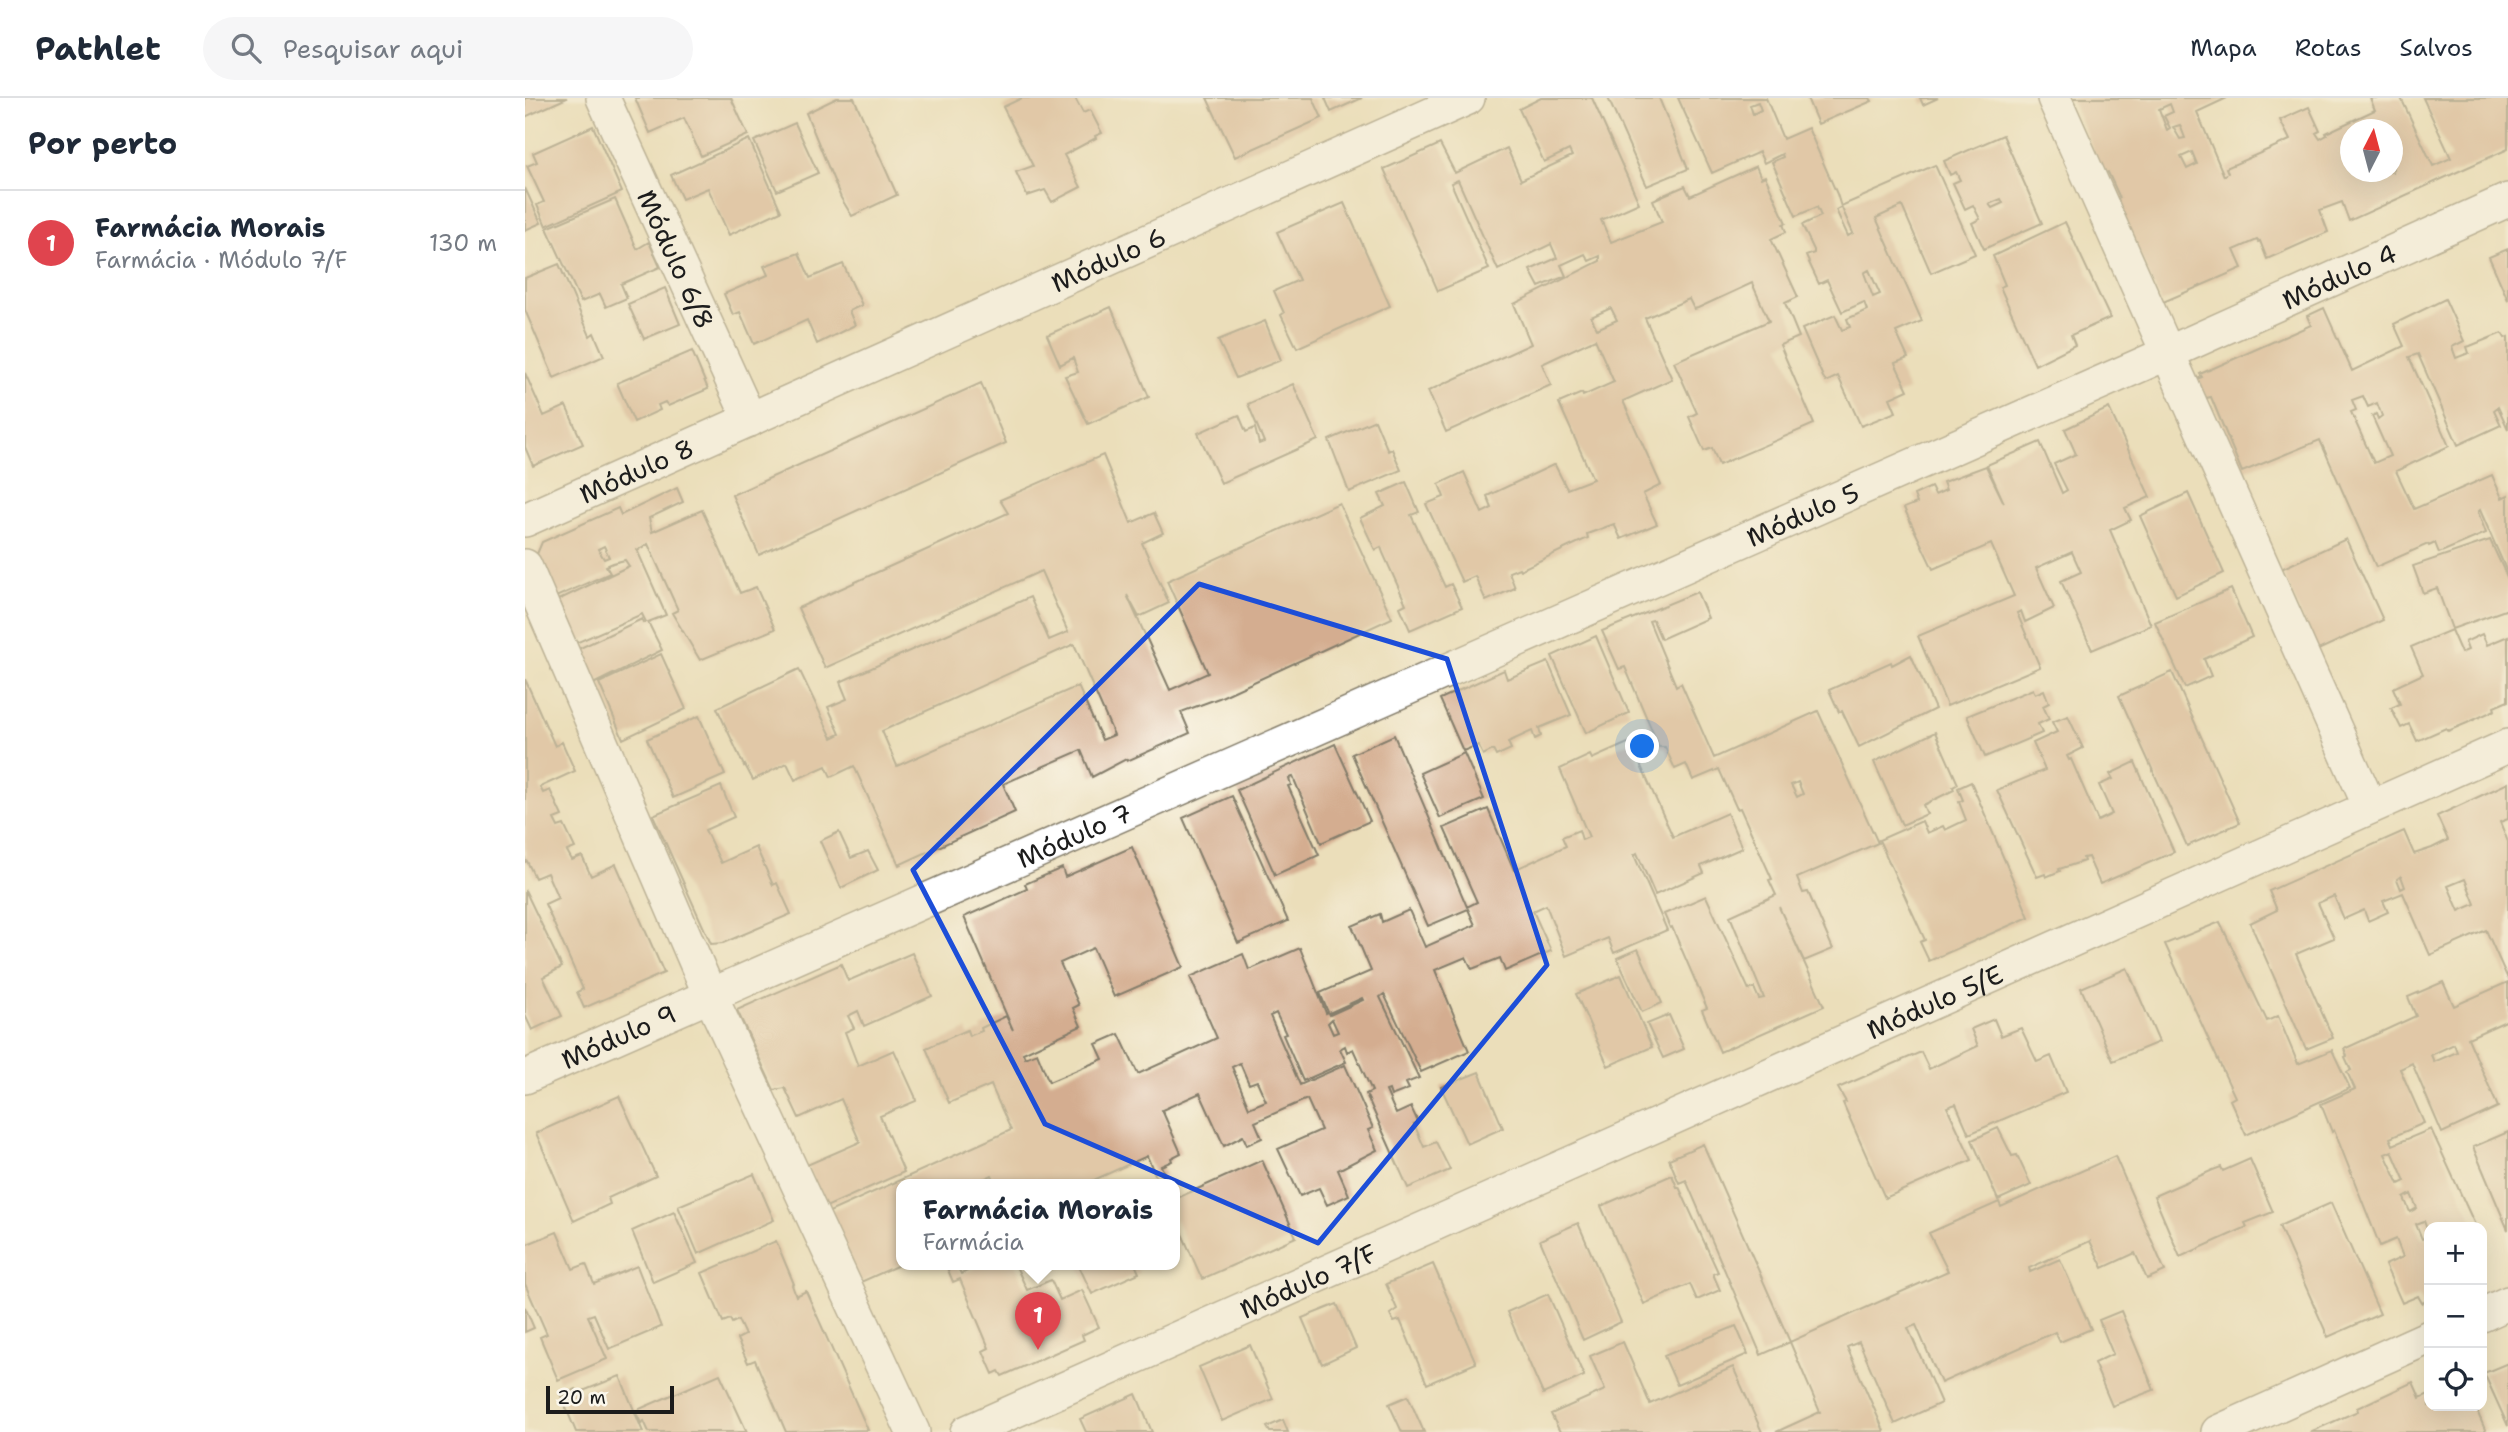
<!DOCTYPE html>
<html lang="pt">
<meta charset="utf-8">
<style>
body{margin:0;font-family:"Shantell Sans",sans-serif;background:#f6f6f7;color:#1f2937}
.controls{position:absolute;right:21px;bottom:21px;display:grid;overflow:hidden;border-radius:14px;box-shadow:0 7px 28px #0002}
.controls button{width:63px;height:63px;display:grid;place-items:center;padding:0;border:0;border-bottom:2px solid #e0e1e3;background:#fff;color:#1f2937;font:35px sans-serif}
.compass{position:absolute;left:1815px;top:21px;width:63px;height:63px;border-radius:50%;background:#fff;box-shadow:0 7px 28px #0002;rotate:6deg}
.scale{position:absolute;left:21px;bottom:18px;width:128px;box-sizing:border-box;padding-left:7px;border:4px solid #1c1c1c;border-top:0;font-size:19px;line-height:24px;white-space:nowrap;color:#1c1c1c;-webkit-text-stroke:5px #fbf7ec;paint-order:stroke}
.you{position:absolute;left:1118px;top:649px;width:24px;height:24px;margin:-18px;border:5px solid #fff;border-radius:50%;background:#1a73e8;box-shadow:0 0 0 10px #1a73e833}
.badge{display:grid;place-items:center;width:46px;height:46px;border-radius:50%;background:#c8321e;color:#fff;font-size:23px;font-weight:700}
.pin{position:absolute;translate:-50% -58px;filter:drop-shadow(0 2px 4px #0008)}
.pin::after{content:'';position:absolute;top:37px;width:24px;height:21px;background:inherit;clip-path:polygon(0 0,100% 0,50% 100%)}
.popup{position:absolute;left:371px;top:1081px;width:284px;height:91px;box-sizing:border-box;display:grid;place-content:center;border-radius:14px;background:#fff;filter:drop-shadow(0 2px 5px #0005);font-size:23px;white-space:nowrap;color:#747a83}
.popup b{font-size:26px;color:#1f2937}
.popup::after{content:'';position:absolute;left:50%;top:100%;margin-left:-14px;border:14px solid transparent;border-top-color:#fff}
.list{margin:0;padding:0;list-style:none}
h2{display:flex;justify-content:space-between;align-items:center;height:91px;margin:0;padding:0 28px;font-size:30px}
h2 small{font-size:23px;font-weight:400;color:#747a83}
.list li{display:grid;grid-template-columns:46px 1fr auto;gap:21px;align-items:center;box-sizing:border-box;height:105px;padding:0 28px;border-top:2px solid #e0e1e3}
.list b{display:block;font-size:26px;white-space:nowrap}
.list p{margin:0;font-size:23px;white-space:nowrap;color:#747a83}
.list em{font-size:23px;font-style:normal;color:#747a83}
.icon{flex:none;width:38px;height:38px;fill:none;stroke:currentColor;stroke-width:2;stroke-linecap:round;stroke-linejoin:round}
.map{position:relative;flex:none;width:1983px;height:1334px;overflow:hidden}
header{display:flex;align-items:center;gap:42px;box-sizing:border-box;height:98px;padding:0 35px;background:#fff;border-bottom:2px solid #e0e1e3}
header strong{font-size:33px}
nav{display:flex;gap:38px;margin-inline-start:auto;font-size:24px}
.search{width:490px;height:63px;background:#f6f6f7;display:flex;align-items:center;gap:18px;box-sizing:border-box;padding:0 24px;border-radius:38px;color:#747a83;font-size:26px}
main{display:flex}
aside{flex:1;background:#fff}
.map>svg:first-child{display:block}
.building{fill:#d4ad90;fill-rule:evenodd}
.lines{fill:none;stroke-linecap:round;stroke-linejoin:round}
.street-casing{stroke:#847d6b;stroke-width:36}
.street{stroke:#fff;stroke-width:33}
.marked{fill:none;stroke:#1d4ed8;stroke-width:5;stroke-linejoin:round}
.labels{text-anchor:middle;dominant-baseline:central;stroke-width:7;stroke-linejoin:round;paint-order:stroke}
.street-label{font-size:26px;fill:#1c1c1c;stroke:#fbf7ec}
</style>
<header>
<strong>Pathlet</strong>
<div class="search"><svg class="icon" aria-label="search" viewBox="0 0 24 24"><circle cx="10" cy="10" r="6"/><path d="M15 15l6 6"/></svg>Pesquisar aqui</div>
<nav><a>Mapa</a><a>Rotas</a><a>Salvos</a></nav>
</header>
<main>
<aside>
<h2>Por perto<small></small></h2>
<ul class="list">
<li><span class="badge" style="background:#e0444e">1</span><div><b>Farmácia Morais</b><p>Farmácia · Módulo 7/F</p></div><em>130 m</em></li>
</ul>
</aside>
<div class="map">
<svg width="1983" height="1334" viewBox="0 0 1983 1334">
<rect width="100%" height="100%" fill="#fbf7ec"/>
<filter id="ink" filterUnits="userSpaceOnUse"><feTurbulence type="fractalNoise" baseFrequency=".0143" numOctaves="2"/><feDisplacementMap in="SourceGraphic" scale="14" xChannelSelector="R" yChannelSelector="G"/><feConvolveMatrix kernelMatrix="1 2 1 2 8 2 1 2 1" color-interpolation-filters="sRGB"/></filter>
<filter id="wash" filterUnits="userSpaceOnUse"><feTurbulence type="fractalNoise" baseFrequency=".00686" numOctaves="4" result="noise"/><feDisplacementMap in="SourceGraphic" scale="28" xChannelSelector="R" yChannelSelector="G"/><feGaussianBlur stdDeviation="1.57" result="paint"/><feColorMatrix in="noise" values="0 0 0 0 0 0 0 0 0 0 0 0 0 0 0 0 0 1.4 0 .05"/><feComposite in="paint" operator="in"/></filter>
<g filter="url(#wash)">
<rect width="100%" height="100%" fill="#ebdeba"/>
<g id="blocks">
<path class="building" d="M 0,0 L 42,0 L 0,19 Z
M 110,0 L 206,0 L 223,37 L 176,58 L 159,20 L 125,35 Z
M 312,0 L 329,0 L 372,97 L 327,118 L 316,100 L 281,15 Z
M 497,0 L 550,0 L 558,15 L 565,12 L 577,35 L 570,38 L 571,40 L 539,57 L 556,89 L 527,104 L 520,92 L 502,98 L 491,74 L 508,68 L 478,9 Z
M 682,0 L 788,0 L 797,20 L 710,59 Z
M 800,0 L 837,0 L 806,14 Z
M 1016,0 L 1067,0 L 1114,105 L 1076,122 L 1086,144 L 1137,124 L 1128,102 L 1139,97 L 1160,88 L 1165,98 L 1231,68 L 1236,80 L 1240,78 L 1261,125 L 1258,126 L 1261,134 L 1246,141 L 1273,199 L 1260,205 L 1274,239 L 1255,247 L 1289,326 L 1194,367 L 1187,350 L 1179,353 L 1164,319 L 1172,315 L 1149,264 L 1244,223 L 1227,185 L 1173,210 L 1169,211 L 1164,201 L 1120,220 L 1147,281 L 1098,303 L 1136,387 L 1118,396 L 1132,426 L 1096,441 L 1089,426 L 1062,436 L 1063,440 L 995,472 L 994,470 L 984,474 L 990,490 L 961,503 L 950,478 L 937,484 L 901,406 L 919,399 L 914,386 L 939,374 L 957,415 L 967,410 L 962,398 L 1028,367 L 1030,367 L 1042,391 L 1068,381 L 1034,305 L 1057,295 L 1058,298 L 1089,284 L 1070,241 L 1017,266 L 1026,287 L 921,334 L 903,293 L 1006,246 L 989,206 L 1075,163 L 1075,158 L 1064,163 L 1060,156 L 1036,167 L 1041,178 L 1014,189 L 1005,172 L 1032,160 L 1026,146 L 973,172 L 933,82 L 926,85 L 964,171 L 913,193 L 859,71 L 915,46 L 930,75 L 982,50 L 996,82 L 1047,58 L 1044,52 L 1019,64 L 994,11 ZM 1086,210 L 1092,222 L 1072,231 L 1066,219 Z
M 1083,0 L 1134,0 L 1163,71 L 1122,88 Z
M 1153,0 L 1241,0 L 1258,41 L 1283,30 L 1312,96 L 1316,109 L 1311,112 L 1323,138 L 1328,135 L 1316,108 L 1410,67 L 1450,156 L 1406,175 L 1377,108 L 1351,120 L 1397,223 L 1371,234 L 1383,260 L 1370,265 L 1383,292 L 1365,300 L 1371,314 L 1336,328 L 1313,278 L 1301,284 L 1298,279 L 1277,231 L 1310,217 L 1317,232 L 1325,229 L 1322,221 L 1342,212 L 1339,204 L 1317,214 L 1302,182 L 1294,186 L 1281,158 L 1289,155 L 1289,152 L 1277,127 L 1296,118 L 1292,109 L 1271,118 L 1247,64 L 1258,59 L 1257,56 L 1239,65 L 1234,54 L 1187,75 ZM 1233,4 L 1236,12 L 1228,16 L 1225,7 ZM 1344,172 L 1355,196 L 1348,199 L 1339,175 Z
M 1282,0 L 1345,0 L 1347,3 L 1293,26 Z
M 1395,0 L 1413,0 L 1398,7 Z
M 1545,0 L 1702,0 L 1672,14 L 1699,78 L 1703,75 L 1701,70 L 1765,42 L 1755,22 L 1784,9 L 1795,33 L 1791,35 L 1795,41 L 1802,37 L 1801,35 L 1850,12 L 1845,0 L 1876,0 L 1908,68 L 1926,60 L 1898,0 L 1983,0 L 1983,51 L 1824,123 L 1817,104 L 1795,112 L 1803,134 L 1742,161 L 1735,143 L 1733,144 L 1732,142 L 1709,152 L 1717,170 L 1636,205 L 1591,102 L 1595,100 L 1583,74 L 1579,76 ZM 1645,6 L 1648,14 L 1639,18 L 1645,30 L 1642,32 L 1634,11 ZM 1655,27 L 1660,40 L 1655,41 L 1648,29 ZM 1825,32 L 1868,32 L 1868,74 L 1826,74 ZM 1667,54 L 1672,66 L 1662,71 L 1656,59 Z
M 270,25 L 293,75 L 252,93 L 229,43 Z
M 68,28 L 97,94 L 21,128 L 12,107 L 19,104 L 2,68 L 12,64 L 8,55 Z
M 1478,37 L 1517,125 L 1459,151 L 1447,125 L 1455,121 L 1448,107 L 1440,111 L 1428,85 L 1435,82 L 1431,74 L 1425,77 L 1419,63 ZM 1476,101 L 1478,105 L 1467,110 L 1464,106 Z
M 224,41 L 256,113 L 204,137 L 183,90 L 157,101 L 146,77 Z
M 0,90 L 16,125 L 0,132 Z
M 90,101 L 112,151 L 124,144 L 135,169 L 96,186 L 102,200 L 81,209 L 75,196 L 56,204 L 22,130 Z
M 819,105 L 865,208 L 772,250 L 756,217 L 759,215 L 749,193 L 774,182 L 752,134 Z
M 1540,124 L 1585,220 L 1546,237 L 1550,247 L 1510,267 L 1475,189 L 1480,187 L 1468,158 Z
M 1983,151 L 1983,202 L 1964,159 Z
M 274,155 L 285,180 L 318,166 L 337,207 L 324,213 L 330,227 L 292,246 L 282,222 L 229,246 L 215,214 L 208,217 L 199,196 L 243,177 L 239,168 Z
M 34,166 L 65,238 L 69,235 L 79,258 L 29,280 L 0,212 L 0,180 Z
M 140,190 L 155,226 L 119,241 L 103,206 Z
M 1920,201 L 1939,243 L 1927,249 L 1931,260 L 1944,255 L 1942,249 L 1945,248 L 1977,235 L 1980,240 L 1983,239 L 1983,331 L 1973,309 L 1969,312 L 1976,327 L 1933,347 L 1893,256 L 1884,259 L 1924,348 L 1871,373 L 1889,411 L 1967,377 L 1977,400 L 1983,397 L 1983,476 L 1955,412 L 1953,414 L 1961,435 L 1914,455 L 1910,445 L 1904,448 L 1903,446 L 1851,469 L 1795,342 L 1717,374 L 1686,299 L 1681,300 L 1672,281 L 1677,279 L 1675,276 L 1786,227 L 1782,218 L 1799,210 L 1827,273 L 1879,248 L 1869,226 ZM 1838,298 L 1843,309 L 1852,305 L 1857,318 L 1853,321 L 1851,316 L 1847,318 L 1865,358 L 1849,365 L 1826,314 L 1831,312 L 1827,302 Z
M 586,209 L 624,299 L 563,326 L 540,278 L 553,274 L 548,260 L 535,267 L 522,237 Z
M 740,223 L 756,262 L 711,280 L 693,242 Z
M 167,253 L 183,291 L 143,308 L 140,304 L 133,307 L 135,312 L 109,324 L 92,285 Z
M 0,275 L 19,318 L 41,308 L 58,346 L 8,368 L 0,349 Z
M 456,285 L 481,345 L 234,457 L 207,397 Z
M 768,286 L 793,342 L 696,385 L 673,335 L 714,317 L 721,334 L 730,330 L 734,346 L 739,344 L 723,306 Z
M 1584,310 L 1625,399 L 1600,410 L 1606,422 L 1585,432 L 1626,527 L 1567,552 L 1536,483 L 1556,474 L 1547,454 L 1511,470 L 1529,510 L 1500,524 L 1496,513 L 1492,515 L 1515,569 L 1422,608 L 1393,538 L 1489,498 L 1466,446 L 1408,471 L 1379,410 L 1392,405 L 1389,397 L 1406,389 L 1410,397 L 1421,392 L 1418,384 L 1461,368 L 1479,405 L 1462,367 L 1515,344 L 1537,395 L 1542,392 L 1529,366 L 1551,356 L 1540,331 Z
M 850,322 L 863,353 L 867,351 L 876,372 L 824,394 L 804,342 Z
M 578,357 L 606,425 L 629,415 L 638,435 L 617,445 L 644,505 L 614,519 L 602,497 L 645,592 L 683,575 L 642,483 L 814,405 L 867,520 L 694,600 L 656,614 L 665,635 L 602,663 L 601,661 L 567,679 L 556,652 L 478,686 L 490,714 L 374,767 L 329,668 L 306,679 L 301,668 L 270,682 L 262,665 L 228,682 L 220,667 L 219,668 L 192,610 L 274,571 L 307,640 L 315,636 L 303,609 L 322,601 L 315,584 L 505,499 L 524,542 L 543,534 L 516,473 L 300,570 L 273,510 L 483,415 L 475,402 ZM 549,546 L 589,637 L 577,642 L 553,588 L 372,668 L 357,633 Z
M 881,384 L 894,414 L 886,417 L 920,489 L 926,486 L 937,509 L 885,532 L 875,509 L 881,506 L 858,455 L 856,449 L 850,452 L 835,420 L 860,408 L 854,396 Z
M 152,390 L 158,404 L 124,420 L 127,434 L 177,412 L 215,495 L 231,489 L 250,531 L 175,562 L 147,515 L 153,512 L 123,446 L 112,452 L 141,517 L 123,524 L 137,552 L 66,587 L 53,551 L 117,521 L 118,525 L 121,524 L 117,516 L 51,545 L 33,502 L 104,468 L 100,462 L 88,465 L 81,468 L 85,475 L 31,499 L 12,456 L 17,444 L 93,410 L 96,417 ZM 79,448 L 84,459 L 79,461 L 73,451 Z
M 1663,395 L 1699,475 L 1651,498 L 1615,418 Z
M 1821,441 L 1858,522 L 1791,553 L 1756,471 Z
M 1965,442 L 1983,481 L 1983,511 L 1927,531 L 1912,490 L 1898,495 L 1888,468 Z
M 1706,491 L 1727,539 L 1679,561 L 1686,578 L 1660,590 L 1630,524 Z
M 1172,494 L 1183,520 L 1136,541 L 1128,522 L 1124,523 L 1151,588 L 1156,585 L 1189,660 L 1293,613 L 1353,745 L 1272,780 L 1278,795 L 1283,794 L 1308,851 L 1279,863 L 1254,809 L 1299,908 L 1195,954 L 1177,912 L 1182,910 L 1147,829 L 1145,830 L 1139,816 L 1181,798 L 1224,892 L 1229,890 L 1234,901 L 1239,900 L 1205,818 L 1251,797 L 1244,782 L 1247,781 L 1215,710 L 1212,711 L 1194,671 L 1168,682 L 1161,666 L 1150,671 L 1140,649 L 1134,649 L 1100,569 L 1094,571 L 1077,533 ZM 1273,684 L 1278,696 L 1272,699 L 1266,687 Z
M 1926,532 L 1936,555 L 1943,552 L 1940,544 L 1957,536 L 1962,547 L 1983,538 L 1983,603 L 1969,609 L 1970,612 L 1942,625 L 1923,633 L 1921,630 L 1892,643 L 1884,626 L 1876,630 L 1866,610 L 1875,606 L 1868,590 L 1898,576 L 1886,549 Z
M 1071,538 L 1104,615 L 1061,635 L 1027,558 Z
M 136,556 L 161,611 L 98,641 L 74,585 Z
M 1386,557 L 1410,611 L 1334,649 L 1317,613 L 1314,614 L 1304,592 L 1366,564 L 1367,567 Z
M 1023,564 L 1046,617 L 1014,630 L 1016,638 L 1010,641 L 1007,633 L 983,644 L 986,651 L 971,658 L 968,652 L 958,657 L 953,647 L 938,653 L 915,601 L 979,572 L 982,581 Z
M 1647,574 L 1715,725 L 1662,748 L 1594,598 Z
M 0,581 L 30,648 L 37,644 L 50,673 L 15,689 L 18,695 L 25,692 L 37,718 L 29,721 L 33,729 L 39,727 L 50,750 L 42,753 L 47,762 L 57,758 L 66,778 L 91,766 L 139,875 L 59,910 L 52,894 L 58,891 L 20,806 L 33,800 L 22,775 L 10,780 L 2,763 L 0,764 Z
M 1508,591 L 1510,596 L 1519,592 L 1524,605 L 1518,608 L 1524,621 L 1513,626 L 1517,635 L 1460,659 L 1442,618 Z
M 174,618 L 200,677 L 148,700 L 122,641 Z
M 1543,618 L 1558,650 L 1542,658 L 1544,662 L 1546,661 L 1573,723 L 1587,716 L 1574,687 L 1588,681 L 1585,676 L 1610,664 L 1649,754 L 1575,786 L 1563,759 L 1558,760 L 1559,763 L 1534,771 L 1535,773 L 1521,779 L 1520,776 L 1512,779 L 1472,692 L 1520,672 L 1508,645 L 1532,634 L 1527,624 Z
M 1410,634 L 1433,686 L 1428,689 L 1429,692 L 1398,707 L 1402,716 L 1377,727 L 1349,664 Z
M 869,637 L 942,809 L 952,804 L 919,730 L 963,711 L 989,772 L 1041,748 L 1037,739 L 1054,732 L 1057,742 L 1064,739 L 1035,671 L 1065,657 L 1067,661 L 1105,644 L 1148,739 L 1202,715 L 1217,750 L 1176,768 L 1179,775 L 1130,797 L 1112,755 L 1109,757 L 1142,832 L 1089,855 L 1083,840 L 1041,858 L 1021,807 L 1008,813 L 1026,853 L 980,873 L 975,860 L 947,871 L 941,859 L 910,872 L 944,953 L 896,974 L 859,896 L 855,899 L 894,980 L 881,985 L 884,991 L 866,998 L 864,992 L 861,993 L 871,1016 L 886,1009 L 893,1024 L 889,1026 L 899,1049 L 911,1044 L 925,1072 L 883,1090 L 841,996 L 847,993 L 828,951 L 822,954 L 820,948 L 815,951 L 821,964 L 778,983 L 758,937 L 761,936 L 751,915 L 745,918 L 775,987 L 820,967 L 848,1030 L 843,1032 L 852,1052 L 813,1072 L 824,1097 L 802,1107 L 794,1090 L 775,1098 L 753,1051 L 796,1032 L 782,1001 L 730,1024 L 737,1040 L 722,1047 L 718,1038 L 699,1048 L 675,995 L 637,1012 L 656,1055 L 646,1060 L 647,1063 L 636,1068 L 640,1077 L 632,1081 L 622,1058 L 560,1086 L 471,1086 L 467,1077 L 448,1086 L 377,1086 L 376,1166 L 336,1184 L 302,1115 L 486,1032 L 466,987 L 424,1005 L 401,950 L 442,932 L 444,938 L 457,933 L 456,930 L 481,918 L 488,932 L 439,819 L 502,791 L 500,786 L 537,770 L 540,779 L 607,749 L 658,869 L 589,899 L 568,850 L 535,865 L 554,907 L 548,910 L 556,928 L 498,955 L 500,960 L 512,955 L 524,984 L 578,961 L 571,946 L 594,936 L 613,976 L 692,940 L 665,879 L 718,856 L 724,872 L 775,850 L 801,915 L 803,914 L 795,895 L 846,873 L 827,828 L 855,816 L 857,824 L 884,812 L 900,849 L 950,827 L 943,811 L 903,828 L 827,656 ZM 837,900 L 838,902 L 805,917 L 804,915 ZM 807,921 L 813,934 L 808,936 L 803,925 ZM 715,965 L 724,986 L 732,983 L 741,1003 L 724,1010 L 707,969 Z
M 810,646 L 845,723 L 796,745 L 768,679 L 764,680 L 766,687 L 763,688 L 794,757 L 750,777 L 712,692 Z
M 939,655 L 959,701 L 915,720 L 895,675 Z
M 1446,684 L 1504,819 L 1404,863 L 1395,844 L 1400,842 L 1354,742 L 1397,723 L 1402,735 L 1418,728 L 1420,732 L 1441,722 L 1434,704 L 1438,702 L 1433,690 Z
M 1983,685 L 1983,721 L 1975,724 L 1983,744 L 1983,881 L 1961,832 L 1905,857 L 1878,795 L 1858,803 L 1863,814 L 1843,823 L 1839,812 L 1819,821 L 1809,798 L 1793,805 L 1809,840 L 1771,856 L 1808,940 L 1781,951 L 1725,825 L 1752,812 L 1744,793 L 1879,733 L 1889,756 L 1907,750 L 1923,742 L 1912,718 ZM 1876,778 L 1880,789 L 1876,791 L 1872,781 ZM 1940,781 L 1950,806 L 1934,813 L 1923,788 Z
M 196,688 L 209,719 L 180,732 L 196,765 L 231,749 L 248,787 L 252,785 L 266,816 L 198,845 L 186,846 L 128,717 Z
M 707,698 L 763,823 L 713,845 L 658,720 Z
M 314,734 L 326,760 L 343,753 L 353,772 L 316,790 L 295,743 Z
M 0,792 L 37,869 L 18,879 L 37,918 L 7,932 L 0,917 Z
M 1695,824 L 1742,923 L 1753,918 L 1773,966 L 1807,952 L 1825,990 L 1721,1037 L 1705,1002 L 1710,999 L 1640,846 Z
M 1113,851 L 1137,905 L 1117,914 L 1092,860 Z
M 387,855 L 407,898 L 339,928 L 333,913 L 323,918 L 329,930 L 320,934 L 333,968 L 369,952 L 390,998 L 391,1003 L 355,1018 L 379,1074 L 301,1109 L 282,1067 L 335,1044 L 316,1001 L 274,1020 L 260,990 L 249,992 L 212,912 L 316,866 L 323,883 Z
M 1602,870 L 1634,944 L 1588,963 L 1556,890 Z
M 1096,877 L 1127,949 L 1083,968 L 1051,896 Z
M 1918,884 L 1929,908 L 1983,884 L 1983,922 L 1943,940 L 1973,1009 L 1917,1035 L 1887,965 L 1875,971 L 1899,1025 L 1865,1040 L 1868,1047 L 1906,1031 L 1951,1129 L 1904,1129 L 1904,1137 L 1899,1123 L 1891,1126 L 1897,1141 L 1904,1138 L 1904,1202 L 1897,1205 L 1893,1198 L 1877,1205 L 1860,1167 L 1878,1159 L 1871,1141 L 1855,1148 L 1809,1032 L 1807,1034 L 1796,1006 L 1830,991 L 1822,974 L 1826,972 L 1820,959 L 1822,958 L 1819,951 L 1891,918 L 1883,899 ZM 1929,946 L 1932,954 L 1909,964 L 1906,957 ZM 1867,1053 L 1880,1083 L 1874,1086 L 1860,1056 ZM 1886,1096 L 1892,1110 L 1885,1114 L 1879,1100 Z
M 1144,917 L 1159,951 L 1138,960 L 1122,926 Z
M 1469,921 L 1476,938 L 1496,930 L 1512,964 L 1526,958 L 1541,994 L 1444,1036 L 1431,1006 L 1422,1009 L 1447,1062 L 1360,1100 L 1318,1005 L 1321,1004 L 1313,990 L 1396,954 L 1404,971 L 1453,948 L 1446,931 Z
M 954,974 L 978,1030 L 942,1046 L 916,989 Z
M 94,998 L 131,1078 L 83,1100 L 85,1106 L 49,1123 L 11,1035 Z
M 1473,1030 L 1487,1058 L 1492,1057 L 1506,1087 L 1473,1102 L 1447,1042 Z
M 1983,1034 L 1983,1132 L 1948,1049 Z
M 1178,1046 L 1265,1244 L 1423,1173 L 1404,1135 L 1474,1104 L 1476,1109 L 1590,1058 L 1640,1173 L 1622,1181 L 1610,1155 L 1578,1170 L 1565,1143 L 1504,1170 L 1505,1174 L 1535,1161 L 1566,1231 L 1535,1244 L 1530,1234 L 1416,1285 L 1391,1227 L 1383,1230 L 1416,1305 L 1370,1326 L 1334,1244 L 1322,1249 L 1359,1333 L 1251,1334 L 1295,1314 L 1265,1244 L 1236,1257 L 1161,1082 L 1154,1085 L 1144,1061 Z
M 1725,1061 L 1748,1114 L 1720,1125 L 1722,1129 L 1655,1159 L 1629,1098 L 1688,1072 L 1696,1069 L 1698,1073 Z
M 737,1062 L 771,1139 L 677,1181 L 650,1120 L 650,1101 Z
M 229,1076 L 249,1122 L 173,1156 L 153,1108 Z
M 1147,1077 L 1152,1089 L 1154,1089 L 1193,1174 L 1188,1176 L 1195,1192 L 1172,1202 L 1165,1186 L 1119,1206 L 1076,1108 Z
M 1806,1105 L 1855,1216 L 1803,1239 L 1754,1128 Z
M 149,1114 L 172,1165 L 128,1184 L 107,1133 Z
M 1053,1125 L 1096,1224 L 1058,1242 L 1015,1142 Z
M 32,1134 L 48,1171 L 61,1166 L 69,1186 L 112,1168 L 136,1229 L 84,1251 L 69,1216 L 63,1218 L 82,1261 L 33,1282 L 15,1239 L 22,1236 L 0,1186 L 0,1147 Z
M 251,1143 L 269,1186 L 267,1187 L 271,1198 L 281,1193 L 343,1332 L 261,1334 L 230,1262 L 223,1265 L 212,1241 L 220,1237 L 213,1222 L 207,1225 L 205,1221 L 198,1224 L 177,1175 Z
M 431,1166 L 436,1176 L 458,1166 L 490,1166 L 502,1192 L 526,1182 L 535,1202 L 557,1192 L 574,1229 L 557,1237 L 559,1242 L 477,1278 L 474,1273 L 468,1276 L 458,1253 L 464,1250 L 435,1181 L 428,1184 L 421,1167 Z
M 553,1166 L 610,1166 L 614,1175 L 567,1196 Z
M 908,1166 L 951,1265 L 902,1286 L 875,1222 L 869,1224 L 865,1216 L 872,1211 L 861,1186 Z
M 1023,1196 L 1059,1278 L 1018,1296 L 982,1214 Z
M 812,1206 L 831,1250 L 797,1266 L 777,1220 Z
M 0,1209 L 9,1230 L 0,1234 Z
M 1596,1213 L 1629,1292 L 1587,1308 L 1569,1265 L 1588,1256 L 1574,1222 Z
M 1211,1228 L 1223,1256 L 1152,1287 L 1139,1258 Z
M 1098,1244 L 1125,1306 L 1208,1269 L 1237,1334 L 1035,1334 L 1026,1316 L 1080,1292 L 1065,1258 Z
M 725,1247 L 748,1301 L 697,1323 L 674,1269 Z
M 1983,1265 L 1983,1328 L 1959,1275 Z
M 195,1276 L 222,1334 L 124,1334 L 119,1323 L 116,1325 L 110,1313 Z
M 95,1278 L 118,1334 L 51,1334 L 36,1298 L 51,1291 L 53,1295 Z
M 1888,1284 L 1895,1300 L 1904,1296 L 1904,1308 L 1950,1308 L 1961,1334 L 1785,1334 L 1833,1313 L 1832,1310 Z
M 611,1296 L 627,1334 L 561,1334 L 555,1321 Z
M 883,1298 L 899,1334 L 877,1334 L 864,1306 Z
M 758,1322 L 763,1334 L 745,1334 L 742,1329 Z"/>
</g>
</g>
<g filter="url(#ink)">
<use href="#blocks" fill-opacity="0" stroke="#847d6b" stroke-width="2"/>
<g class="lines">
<defs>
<g id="street">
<path id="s1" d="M 78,0 L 225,322"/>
<path d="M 1529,0 L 1845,709"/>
<path id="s2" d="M 0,422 L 943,0"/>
<path d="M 0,468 L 185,897 L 388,1334"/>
<path id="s3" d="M 0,979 L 1643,255 L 1983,102"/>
<path d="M 1957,1217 L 1983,1205"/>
<path id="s4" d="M 442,1334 L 1983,648"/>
<path d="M 1693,1334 L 1904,1239"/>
</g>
</defs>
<use href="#street" class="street-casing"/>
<use href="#street" class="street"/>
</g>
</g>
<path d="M0 0H1983V1334H0ZM 674,486 L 922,561 L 1022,867 L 793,1145 L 520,1026 L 388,772 Z" fill="#ebdeba" fill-opacity=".55" fill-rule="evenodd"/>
<path class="marked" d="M 674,486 L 922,561 L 1022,867 L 793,1145 L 520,1026 L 388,772 Z"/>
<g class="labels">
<g class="street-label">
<text stroke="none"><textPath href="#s1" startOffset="177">Módulo 6/8</textPath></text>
<text stroke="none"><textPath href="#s2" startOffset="639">Módulo 6</textPath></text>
<text stroke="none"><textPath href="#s3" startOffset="1983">Módulo 4</textPath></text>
<text stroke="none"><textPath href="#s2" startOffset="122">Módulo 8</textPath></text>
<text stroke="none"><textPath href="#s3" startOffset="1396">Módulo 5</textPath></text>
<text stroke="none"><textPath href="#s3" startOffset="600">Módulo 7</textPath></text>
<text stroke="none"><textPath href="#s4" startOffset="1059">Módulo 5/E</textPath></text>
<text stroke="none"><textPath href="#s3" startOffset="102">Módulo 9</textPath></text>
<text stroke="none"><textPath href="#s4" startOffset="373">Módulo 7/F</textPath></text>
</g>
</g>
</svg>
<div class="controls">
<button>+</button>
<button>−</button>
<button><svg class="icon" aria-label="locate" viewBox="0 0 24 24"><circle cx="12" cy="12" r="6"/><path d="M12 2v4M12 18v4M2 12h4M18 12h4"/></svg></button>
</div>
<svg class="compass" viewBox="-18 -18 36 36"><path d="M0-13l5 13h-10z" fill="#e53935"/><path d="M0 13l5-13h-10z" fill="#747a83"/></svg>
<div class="scale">20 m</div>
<div class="you"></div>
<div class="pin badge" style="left:513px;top:1252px;background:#e0444e">1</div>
<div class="popup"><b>Farmácia Morais</b>Farmácia</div>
</div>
</main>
